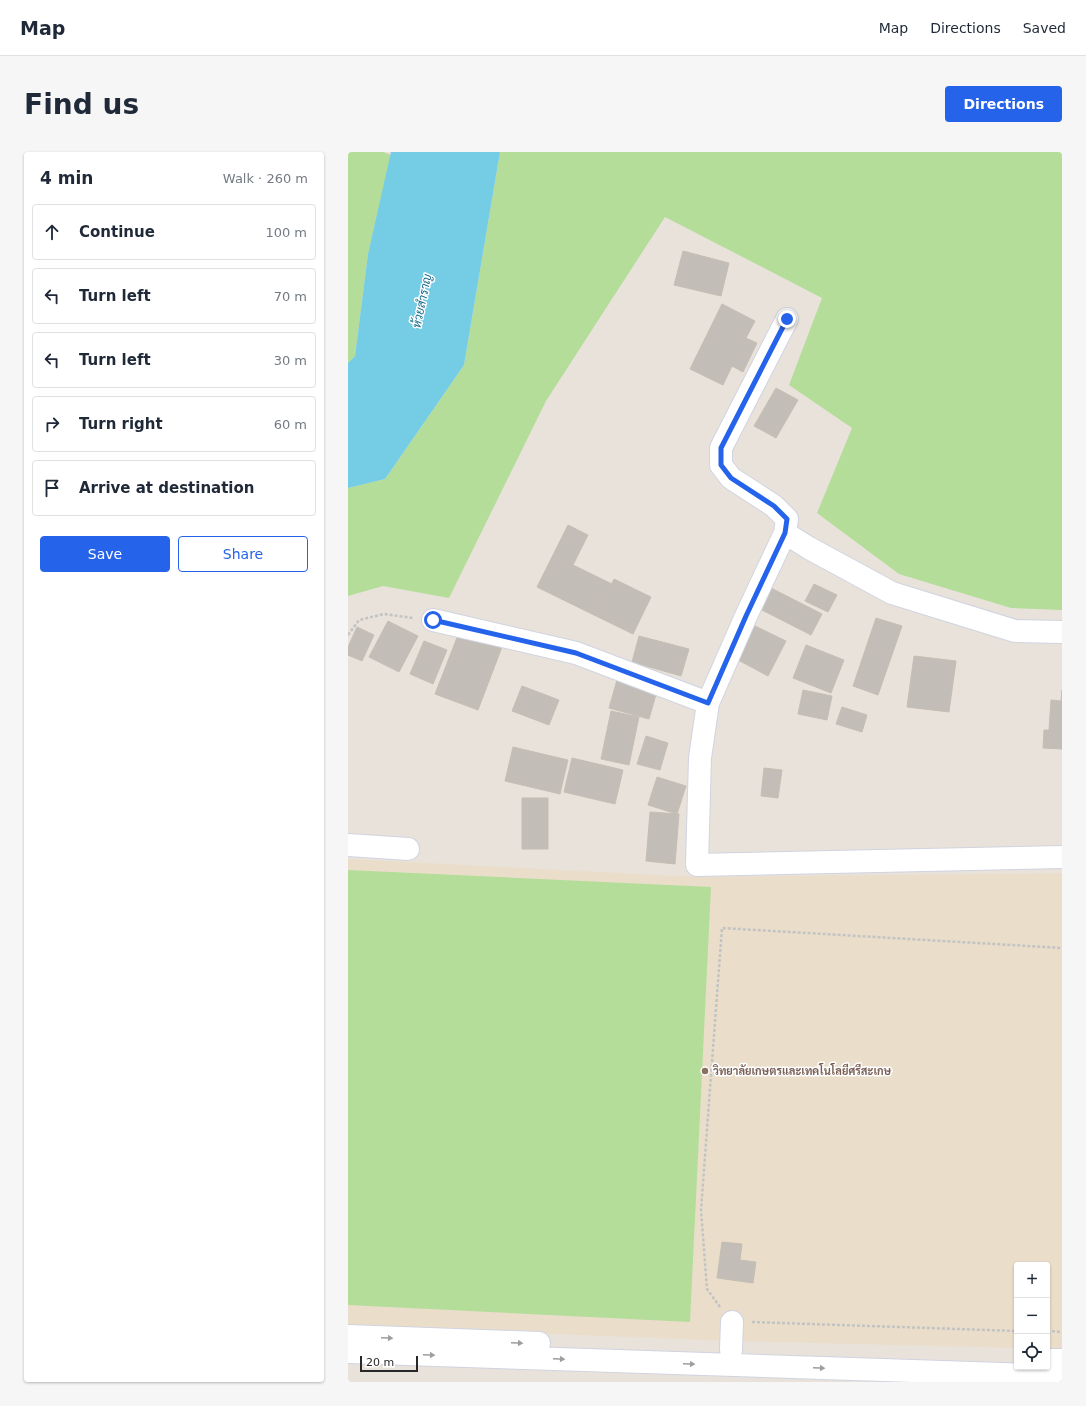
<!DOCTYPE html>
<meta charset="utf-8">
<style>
body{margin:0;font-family:"DejaVu Sans",Sarabun,sans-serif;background:#f6f6f7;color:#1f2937}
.controls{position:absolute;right:12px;bottom:12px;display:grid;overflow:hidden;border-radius:4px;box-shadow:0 1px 3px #0004}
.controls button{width:36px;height:36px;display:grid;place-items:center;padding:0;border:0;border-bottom:1px solid #e0e1e3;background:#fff;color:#1f2937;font:20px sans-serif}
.scale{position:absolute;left:12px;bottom:10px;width:58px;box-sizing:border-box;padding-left:4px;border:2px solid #282828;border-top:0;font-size:11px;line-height:14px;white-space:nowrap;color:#282828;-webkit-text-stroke:3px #fff;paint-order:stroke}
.stop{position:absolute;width:12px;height:12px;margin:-9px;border:3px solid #2563eb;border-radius:50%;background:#fff}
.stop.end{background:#2563eb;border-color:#fff;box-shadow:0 1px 4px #0008}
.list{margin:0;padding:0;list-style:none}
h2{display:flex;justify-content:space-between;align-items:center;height:52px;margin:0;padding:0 16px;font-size:17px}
h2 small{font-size:13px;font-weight:400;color:#747a83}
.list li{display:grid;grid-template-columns:26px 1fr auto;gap:12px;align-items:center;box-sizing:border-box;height:56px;margin:0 8px 8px;padding:0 8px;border:1px solid #e0e1e3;border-radius:4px}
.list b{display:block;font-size:15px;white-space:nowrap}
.list em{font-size:13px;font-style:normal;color:#747a83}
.actions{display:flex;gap:8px;padding:12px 16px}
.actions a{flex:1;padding:9px 0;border:1px solid #2563eb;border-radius:4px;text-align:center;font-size:14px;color:#2563eb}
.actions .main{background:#2563eb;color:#fff}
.icon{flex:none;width:22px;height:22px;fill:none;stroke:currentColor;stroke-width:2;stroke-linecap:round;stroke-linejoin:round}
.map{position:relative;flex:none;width:714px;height:1230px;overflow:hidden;border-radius:4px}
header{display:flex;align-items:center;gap:24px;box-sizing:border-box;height:56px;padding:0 20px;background:#fff;border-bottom:1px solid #e0e1e3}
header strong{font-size:19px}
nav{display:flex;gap:22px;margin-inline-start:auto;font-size:14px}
.intro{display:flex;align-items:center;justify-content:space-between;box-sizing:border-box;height:96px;padding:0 24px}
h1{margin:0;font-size:28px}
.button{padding:10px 18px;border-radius:4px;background:#2563eb;color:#fff;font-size:14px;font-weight:700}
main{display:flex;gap:24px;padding:0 24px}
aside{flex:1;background:#fff;border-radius:4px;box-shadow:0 1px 3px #0004}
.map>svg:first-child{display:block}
.education{fill:#eadecb}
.green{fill:#b4dd9a}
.water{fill:#74cde5}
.building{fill:#c2bdb6;stroke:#c4beb4}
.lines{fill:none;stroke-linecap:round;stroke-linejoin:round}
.minor-casing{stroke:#d0d4e0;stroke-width:24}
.path{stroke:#c3c3c3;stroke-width:2.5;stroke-dasharray:3 2;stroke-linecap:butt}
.minor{stroke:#fff;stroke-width:22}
.oneway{fill:#9e9e9e}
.route{stroke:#2563eb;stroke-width:5}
.education-dot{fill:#8d6e63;stroke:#fff;stroke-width:1.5}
.labels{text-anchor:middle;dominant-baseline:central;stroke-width:3;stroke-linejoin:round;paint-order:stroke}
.education-label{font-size:11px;font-weight:bold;fill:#785e54;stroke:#fff;text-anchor:start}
.water-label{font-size:12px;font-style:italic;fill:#176b8d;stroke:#fff}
</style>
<header>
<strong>Map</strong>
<nav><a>Map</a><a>Directions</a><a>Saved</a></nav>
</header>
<div class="intro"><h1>Find us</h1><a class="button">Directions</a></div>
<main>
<aside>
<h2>4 min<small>Walk · 260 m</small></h2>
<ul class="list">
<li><svg class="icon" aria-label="ahead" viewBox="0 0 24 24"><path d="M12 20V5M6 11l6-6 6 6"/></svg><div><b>Continue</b></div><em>100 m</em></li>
<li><svg class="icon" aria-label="left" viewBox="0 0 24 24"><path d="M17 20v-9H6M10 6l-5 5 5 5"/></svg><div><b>Turn left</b></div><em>70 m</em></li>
<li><svg class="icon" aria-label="left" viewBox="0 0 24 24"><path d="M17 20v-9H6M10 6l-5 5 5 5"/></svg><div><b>Turn left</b></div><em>30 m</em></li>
<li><svg class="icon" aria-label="right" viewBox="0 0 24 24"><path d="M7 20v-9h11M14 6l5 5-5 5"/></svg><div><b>Turn right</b></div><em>60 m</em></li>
<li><svg class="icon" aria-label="arrive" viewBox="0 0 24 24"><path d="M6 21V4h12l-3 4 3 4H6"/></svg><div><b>Arrive at destination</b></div></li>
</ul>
<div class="actions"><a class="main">Save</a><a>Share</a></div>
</aside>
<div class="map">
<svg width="714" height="1230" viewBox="0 0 714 1230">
<rect width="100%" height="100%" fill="#e9e2da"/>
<path class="education" d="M 0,707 L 349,725 L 714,721 L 714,1197 L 699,1197 L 699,1113 L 669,1113 L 669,1196 L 384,1189 L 0,1174 Z"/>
<path class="green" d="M 0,0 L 35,0 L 43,3 L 20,102 L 7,204 L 0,211 Z
M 152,0 L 714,0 L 714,458 L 663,456 L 551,422 L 469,361 L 504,276 L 441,233 L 474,146 L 317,65 L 198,249 L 101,446 L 35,434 L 0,444 L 0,336 L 37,327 L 116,213 Z
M 0,718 L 363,735 L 342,1170 L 0,1153 Z"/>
<path class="water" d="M 43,0 L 152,0 L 116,213 L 37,327 L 0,336 L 0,211 L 7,204 L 20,102 Z"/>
<path class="building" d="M 335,99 L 381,111 L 373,144 L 326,133 Z
M 374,152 L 407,169 L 398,186 L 409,191 L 395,220 L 384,214 L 375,233 L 342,217 Z
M 428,236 L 450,248 L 428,286 L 406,274 Z
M 220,373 L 240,383 L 225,413 L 264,432 L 248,464 L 189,435 Z
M 266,427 L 303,445 L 285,482 L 248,464 Z
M 466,432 L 489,443 L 480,460 L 457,449 Z
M 423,436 L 474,462 L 463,483 L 412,457 Z
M 528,466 L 554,474 L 530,543 L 505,534 Z
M 40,469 L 70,484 L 51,520 L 21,505 Z
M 407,474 L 438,489 L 420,524 L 390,508 Z
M 9,475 L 26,483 L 14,509 L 0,503 L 0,495 Z
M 112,478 L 154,495 L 130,558 L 87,542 Z
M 291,484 L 341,497 L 333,524 L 284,510 Z
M 76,489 L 99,498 L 85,532 L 62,522 Z
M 458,493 L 496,508 L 483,541 L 445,526 Z
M 566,504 L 608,509 L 601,560 L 559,555 Z
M 269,528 L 309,539 L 301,567 L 261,556 Z
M 174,534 L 211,548 L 201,573 L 164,559 Z
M 455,538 L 484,544 L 479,568 L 450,562 Z
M 714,538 L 714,597 L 695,596 L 696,578 L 701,578 L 703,548 L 713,549 Z
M 494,555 L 519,563 L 514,580 L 488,572 Z
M 263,559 L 291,565 L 281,613 L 253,607 Z
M 298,584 L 320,591 L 312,618 L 289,612 Z
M 165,595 L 220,608 L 212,642 L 157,629 Z
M 224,606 L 275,618 L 267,652 L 216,640 Z
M 416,616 L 434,618 L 430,646 L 413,644 Z
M 309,625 L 338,634 L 329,662 L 300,653 Z
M 174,646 L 200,646 L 200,697 L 174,697 Z
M 302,660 L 331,662 L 327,712 L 298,709 Z
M 374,1090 L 394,1092 L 392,1108 L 408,1110 L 405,1131 L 369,1126 Z"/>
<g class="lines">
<defs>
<path id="minor" d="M 439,167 L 373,296 L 373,313 L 383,326 L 426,354 L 439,367 L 437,381 L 398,464 L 360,551 L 352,606 L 349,713 L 714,705
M 437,381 L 461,396 L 544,441 L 667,479 L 714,480
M 85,468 L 228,501 L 360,551
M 0,693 L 60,697
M 0,1184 L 191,1191
M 383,1198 L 384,1170
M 0,1200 L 714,1224
M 699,1208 L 714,1208"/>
</defs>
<use href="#minor" class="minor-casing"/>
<path class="path" d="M 0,483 L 11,468 L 36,462 L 65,466
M 372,1155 L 359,1137 L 353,1058 L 374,776 L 714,796
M 404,1170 L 669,1179
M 699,1179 L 714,1180"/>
<use href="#minor" class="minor"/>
</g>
<defs><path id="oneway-solid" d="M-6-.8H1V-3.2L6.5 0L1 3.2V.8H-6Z"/></defs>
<g class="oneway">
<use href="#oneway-solid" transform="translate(39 1186) rotate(2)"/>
<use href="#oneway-solid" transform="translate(169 1191) rotate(2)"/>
<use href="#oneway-solid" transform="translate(81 1203) rotate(2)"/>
<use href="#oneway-solid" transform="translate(211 1207) rotate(2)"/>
<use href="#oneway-solid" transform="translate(341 1212) rotate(2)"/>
<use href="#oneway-solid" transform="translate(471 1216) rotate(2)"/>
</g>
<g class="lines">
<path class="route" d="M 85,468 L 228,501 L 360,551 L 398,464 L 437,381 L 439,367 L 426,354 L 383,326 L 373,313 L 373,296 L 439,167"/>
</g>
<circle class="education-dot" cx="357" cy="919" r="4"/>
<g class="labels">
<g class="education-label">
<text x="365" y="919">วิทยาลัยเกษตรและเทคโนโลยีศรีสะเกษ</text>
</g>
<g class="water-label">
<text transform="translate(74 149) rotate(-78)">ห้วยสำราญ</text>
</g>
</g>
</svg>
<div class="controls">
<button>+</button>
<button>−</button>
<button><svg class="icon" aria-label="locate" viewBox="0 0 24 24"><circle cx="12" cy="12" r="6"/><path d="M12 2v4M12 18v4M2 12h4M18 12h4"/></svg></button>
</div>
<div class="scale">20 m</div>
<div class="stop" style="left:85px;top:468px"></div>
<div class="stop end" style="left:439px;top:167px"></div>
</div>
</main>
